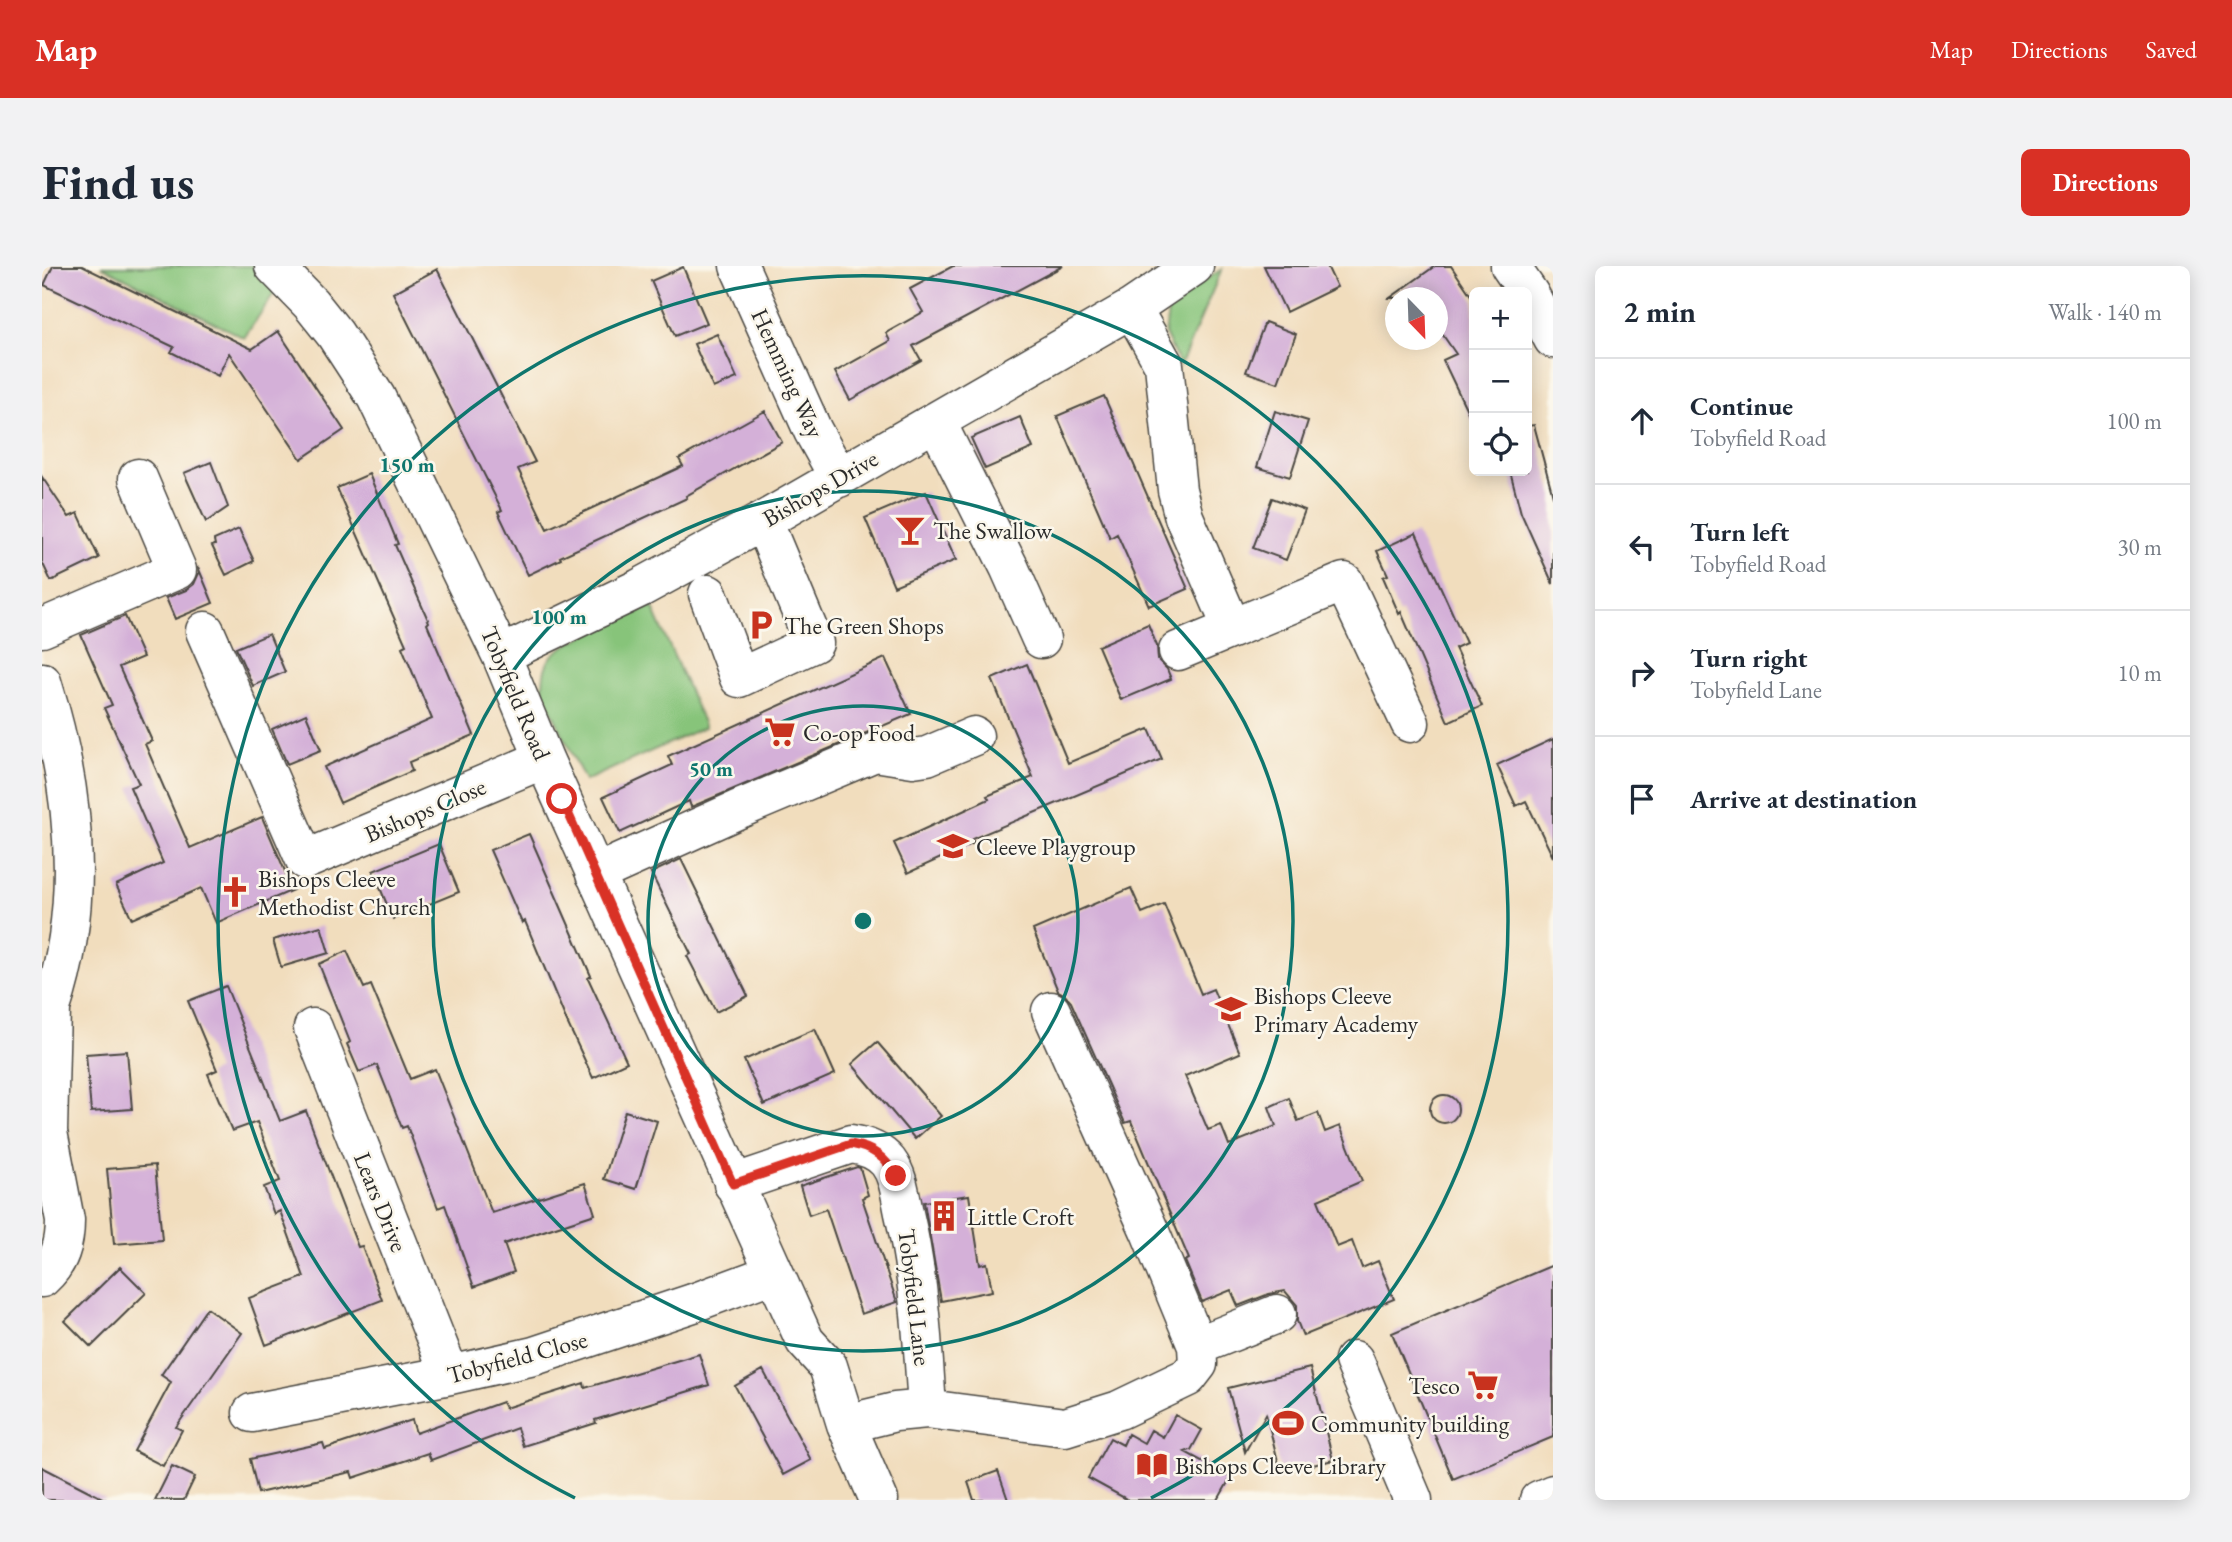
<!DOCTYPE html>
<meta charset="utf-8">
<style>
body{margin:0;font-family:"EB Garamond",serif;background:#f2f2f3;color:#1f2937}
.controls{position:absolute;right:21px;top:21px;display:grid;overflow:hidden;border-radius:10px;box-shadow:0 4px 18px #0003}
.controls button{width:63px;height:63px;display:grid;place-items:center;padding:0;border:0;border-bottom:2px solid #e0e1e3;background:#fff;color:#1f2937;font:35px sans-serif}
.compass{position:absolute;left:1343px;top:21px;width:63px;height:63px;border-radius:50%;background:#fff;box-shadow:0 4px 18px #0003;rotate:157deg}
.stop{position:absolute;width:21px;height:21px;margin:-16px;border:5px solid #d93025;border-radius:50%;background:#fff}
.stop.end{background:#d93025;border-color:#fff;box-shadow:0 2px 7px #0008}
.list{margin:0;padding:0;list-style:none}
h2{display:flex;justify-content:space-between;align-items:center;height:91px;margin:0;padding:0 28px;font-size:30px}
h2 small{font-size:23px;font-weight:400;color:#747a83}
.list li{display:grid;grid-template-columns:46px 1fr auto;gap:21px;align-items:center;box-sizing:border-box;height:126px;padding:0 28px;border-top:2px solid #e0e1e3}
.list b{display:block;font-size:26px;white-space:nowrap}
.list p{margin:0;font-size:23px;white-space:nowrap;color:#747a83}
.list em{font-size:23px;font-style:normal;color:#747a83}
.icon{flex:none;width:38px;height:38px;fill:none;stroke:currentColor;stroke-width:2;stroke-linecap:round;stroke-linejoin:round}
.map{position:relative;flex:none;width:1511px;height:1234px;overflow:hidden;border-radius:10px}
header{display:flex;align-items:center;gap:42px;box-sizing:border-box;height:98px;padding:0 35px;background:#d93025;color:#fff}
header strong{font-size:33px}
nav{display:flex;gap:38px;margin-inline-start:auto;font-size:24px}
.intro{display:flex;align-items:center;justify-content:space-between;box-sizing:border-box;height:168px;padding:0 42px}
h1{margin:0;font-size:49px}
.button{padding:18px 32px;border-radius:10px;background:#d93025;color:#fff;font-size:24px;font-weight:700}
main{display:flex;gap:42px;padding:0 42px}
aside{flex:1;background:#fff;border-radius:10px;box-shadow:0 4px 18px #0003}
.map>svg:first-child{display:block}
.green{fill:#87c47a;stroke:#597852;stroke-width:2}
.building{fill:#d4b0d8}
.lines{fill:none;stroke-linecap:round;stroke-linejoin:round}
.minor-casing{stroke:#494641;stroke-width:41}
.minor{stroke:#fff;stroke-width:38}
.route{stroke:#d93025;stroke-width:9}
.ring{fill:none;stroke:#0f766e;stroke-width:3.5}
.labels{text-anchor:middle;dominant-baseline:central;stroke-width:5;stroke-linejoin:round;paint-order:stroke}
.street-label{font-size:24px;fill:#2b2b2b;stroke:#fbf7ec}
.poi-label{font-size:24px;fill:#2b2b2b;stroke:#fbf7ec;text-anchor:start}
.centre{fill:#0f766e;stroke:#fbf7ec;stroke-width:3.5}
.ring-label{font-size:21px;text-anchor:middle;font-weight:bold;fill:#0f766e;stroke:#fbf7ec;stroke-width:5;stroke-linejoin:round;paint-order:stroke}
</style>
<header>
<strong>Map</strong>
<nav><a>Map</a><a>Directions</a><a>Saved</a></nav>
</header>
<div class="intro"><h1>Find us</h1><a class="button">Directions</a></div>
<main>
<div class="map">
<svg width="1511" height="1234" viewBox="0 0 1511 1234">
<rect width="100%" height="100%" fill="#fbf7ec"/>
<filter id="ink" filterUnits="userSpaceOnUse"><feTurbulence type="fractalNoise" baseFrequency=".0143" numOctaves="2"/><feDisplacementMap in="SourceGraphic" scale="14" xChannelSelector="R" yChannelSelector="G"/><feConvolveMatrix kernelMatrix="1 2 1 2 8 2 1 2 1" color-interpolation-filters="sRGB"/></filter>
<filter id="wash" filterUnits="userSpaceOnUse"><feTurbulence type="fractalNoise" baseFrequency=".00686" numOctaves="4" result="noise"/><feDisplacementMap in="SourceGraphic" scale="28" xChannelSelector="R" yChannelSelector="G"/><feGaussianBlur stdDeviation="1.57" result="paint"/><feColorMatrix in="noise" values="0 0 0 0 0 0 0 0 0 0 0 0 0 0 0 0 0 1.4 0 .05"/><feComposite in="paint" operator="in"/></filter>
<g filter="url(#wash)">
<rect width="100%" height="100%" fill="#f1ddbd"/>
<path class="green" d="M 59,0 L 232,0 L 243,11 L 202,72 Z
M 1180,3 L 1138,100 L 1123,68 L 1127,38 Z
M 610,340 L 663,461 L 543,515 L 501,427 C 501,413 501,401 510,390 C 521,376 590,349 610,340 Z"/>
<g id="blocks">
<path class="building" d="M 11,0 L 40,0 L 210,83 L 236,65 L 302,164 L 259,193 L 187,87 L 176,110 L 129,86 L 132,81 L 2,19 Z
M 911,0 L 1021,0 L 871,80 L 879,94 L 808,134 L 793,106 L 848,75 L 844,67 L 881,46 L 868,23 Z
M 1222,0 L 1285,0 L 1295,21 L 1244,46 Z
M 1393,0 L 1409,0 L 1432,34 L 1432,159 L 1401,94 L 1414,88 L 1396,62 L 1396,32 L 1348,32 Z
M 641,1 L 665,57 L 633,70 L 609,15 Z
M 395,3 L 493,196 L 476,203 L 505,263 L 641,200 L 637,193 L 723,145 L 740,176 L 644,230 L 645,232 L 518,291 L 519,293 L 486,309 L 456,246 L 460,244 L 351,27 Z
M 1223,56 L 1254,68 L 1236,117 L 1204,106 Z
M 675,68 L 695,112 L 671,122 L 652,78 Z
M 1062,130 L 1146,323 L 1107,340 L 1075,268 L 1068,272 L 1015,150 Z
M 1233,145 L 1266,155 L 1248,211 L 1215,201 Z
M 978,151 L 991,182 L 943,203 L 929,172 Z
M 1492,159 L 1511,230 L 1511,318 L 1479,247 L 1468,205 L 1485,205 L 1485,160 Z
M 169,196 L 186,241 L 164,256 L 142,207 Z
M 327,208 L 356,278 L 353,279 L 387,356 L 385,358 L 432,469 L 367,496 L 370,505 L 298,537 L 282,501 L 390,453 L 360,381 L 364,379 L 295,222 Z
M 0,211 L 27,251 L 36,247 L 57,292 L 9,315 L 0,296 Z
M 884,226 L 914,294 L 852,320 L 823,252 Z
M 1230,232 L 1263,244 L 1244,294 L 1211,282 Z
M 197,263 L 212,295 L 184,309 L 170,280 L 173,279 L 172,274 Z
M 1374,267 L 1424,377 L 1413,382 L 1440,440 L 1406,456 L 1359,346 L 1357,348 L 1341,311 L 1346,309 L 1335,285 Z
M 156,301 L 171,337 L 133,353 L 124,332 L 144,324 L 152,318 L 157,307 Z
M 83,350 L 101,391 L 77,401 L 110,475 L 103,478 L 148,582 L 220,551 L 251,624 L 174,657 L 159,622 L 90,653 L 74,619 L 121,597 L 88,521 L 97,518 L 62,442 L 70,439 L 39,369 Z
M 1106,358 L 1115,380 L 1116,394 L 1125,403 L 1129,413 L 1079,434 L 1056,380 Z
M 227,368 L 243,406 L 211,420 L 194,382 Z
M 843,392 L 869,448 L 649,541 L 647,535 L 578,567 L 561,531 L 630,499 L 626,490 Z
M 985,398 L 1026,497 L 1107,463 L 1120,493 L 930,573 L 932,577 L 866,607 L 852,577 L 947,533 L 945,530 L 991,511 L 950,413 Z
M 264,448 L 279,484 L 245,498 L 230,463 Z
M 1511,473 L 1511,591 L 1484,535 L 1474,540 L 1455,499 Z
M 487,568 L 549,710 L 546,712 L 585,796 L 551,812 L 525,756 L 483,655 L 480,657 L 448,584 Z
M 397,578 L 417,626 L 351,653 L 331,605 Z
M 639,593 L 706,730 L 674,746 L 645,690 L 649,688 L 609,607 Z
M 1089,622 L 1100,647 L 1122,638 L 1159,728 L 1171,723 L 1198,787 L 1143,810 L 1166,864 L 1179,859 L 1187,879 L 1234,860 L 1227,841 L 1247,832 L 1256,855 L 1276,847 L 1283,866 L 1298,860 L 1320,915 L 1276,934 L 1295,981 L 1310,975 L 1320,1002 L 1336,995 L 1352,1033 L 1261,1070 L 1255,1055 L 1255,1039 L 1243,1025 L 1227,1028 L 1196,1040 L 1189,1024 L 1160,1036 L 1143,995 L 1147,993 L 1089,855 L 1083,857 L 1029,736 L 1022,728 L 1016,725 L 991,664 Z
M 279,660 L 287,687 L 239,701 L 231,674 Z
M 305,685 L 322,722 L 329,719 L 368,813 L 393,803 L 450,947 L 543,917 L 553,948 L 462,978 L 472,1006 L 432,1021 L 403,939 L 396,942 L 365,860 L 360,862 L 335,799 L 317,806 L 305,778 L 308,776 L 277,698 Z
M 184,720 L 238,855 L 264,845 L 316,981 L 320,980 L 340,1034 L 224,1079 L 207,1032 L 262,1011 L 238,945 L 232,948 L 222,921 L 238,915 L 215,856 L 190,865 L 166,808 L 175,804 L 146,735 Z
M 773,763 L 793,808 L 722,839 L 702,794 Z
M 835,776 L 899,850 L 873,873 L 810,798 Z
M 85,785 L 90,843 L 49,846 L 44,788 Z
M1388 843a14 14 0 1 1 28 0a14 14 0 1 1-28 0Z
M 583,845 L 615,855 L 594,923 L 562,913 Z
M 113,899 L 120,974 L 72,978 L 65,903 Z
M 815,901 L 818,902 L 826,929 L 820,932 L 855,1036 L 819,1048 L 784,943 L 767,949 L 758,920 Z
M 927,929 L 938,999 L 945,997 L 950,1025 L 899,1035 L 882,936 Z
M 1511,999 L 1511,1171 L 1411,1213 L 1350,1067 Z
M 78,1001 L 104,1027 L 49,1081 L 23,1055 Z
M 165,1042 L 200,1067 L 134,1161 L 140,1164 L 121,1200 L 92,1185 L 129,1116 L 119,1109 Z
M 657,1088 L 667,1119 L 553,1154 L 554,1157 L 481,1180 L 475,1162 L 389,1194 L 386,1187 L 311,1212 L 309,1206 L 216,1227 L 208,1193 L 281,1177 L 283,1183 L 370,1154 L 374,1167 L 460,1136 L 463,1142 L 542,1117 L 543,1122 Z
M 1268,1102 L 1291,1194 L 1239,1207 L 1224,1148 L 1203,1186 L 1186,1122 Z
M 721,1104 L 769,1194 L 741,1209 L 693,1120 Z
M 1133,1149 L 1160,1164 L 1149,1184 L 1143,1186 L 1189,1211 L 1176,1234 L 1086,1234 L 1046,1212 L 1068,1172 L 1081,1179 L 1086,1168 L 1102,1177 L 1109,1164 L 1121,1171 Z
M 130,1200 L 153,1211 L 142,1234 L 113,1234 Z
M 0,1201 L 64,1234 L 0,1234 Z
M 956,1205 L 966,1234 L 932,1234 L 926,1216 Z"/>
</g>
</g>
<g filter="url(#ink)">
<use href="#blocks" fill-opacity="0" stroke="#494641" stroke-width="2"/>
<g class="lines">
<defs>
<path id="minor" d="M 232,0 L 269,38 L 293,68 L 334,131 L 459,389 L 502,493 L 763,1075 L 786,1100 L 804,1158 L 837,1234
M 697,0 L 771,165 L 797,212
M 1468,0 L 1488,29 L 1511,73
M 1090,42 L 1122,99 L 1135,224 L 1142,251 L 1190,362
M 894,155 L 967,301 L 999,373
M 666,328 L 697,412 L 772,377 L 721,255
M 0,362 L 135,304 L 96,212
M 163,365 L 263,594 L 502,493
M 1136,385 L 1302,316 L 1368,457
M 459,389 L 598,322 L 721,255 L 1090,42 L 1152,0
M 0,416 C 33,522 45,635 9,742 L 6,866 L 23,954 C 23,977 18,996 0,1012
M 553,608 L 695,544 L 833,486 L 871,492 L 885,490 L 932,470
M 271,762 L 408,1109
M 691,918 L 809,878 C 823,880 836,884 846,896 C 857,911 858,929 862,947 C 877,1011 881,1077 885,1143
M 1155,1080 L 1235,1048
M 1312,1094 L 1371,1234
M 210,1147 L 408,1109 L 492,1090 L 651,1037 L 732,1007
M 804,1158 L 853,1146 L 885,1143 L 1023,1161 L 1077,1144 L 1146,1111 L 1156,1098 L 1155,1080 L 1108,966 L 1009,745
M 1497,1234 L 1511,1228"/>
</defs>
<use href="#minor" class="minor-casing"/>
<use href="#minor" class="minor"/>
</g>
</g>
<g class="lines" filter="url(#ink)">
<path class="route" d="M 520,533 L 691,918 L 809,878 C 831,882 843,891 854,910"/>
</g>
<g class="ring">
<circle cx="821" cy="655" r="215"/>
<circle cx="821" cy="655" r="430"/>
<path d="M533 1232A645 645 0 1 1 1109 1232"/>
</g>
<defs>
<symbol id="bar-bare" viewBox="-9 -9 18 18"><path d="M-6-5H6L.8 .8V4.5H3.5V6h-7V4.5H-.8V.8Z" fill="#c8321e" stroke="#fbf7ec" stroke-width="2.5" paint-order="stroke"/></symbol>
<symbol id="parking-bare" viewBox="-9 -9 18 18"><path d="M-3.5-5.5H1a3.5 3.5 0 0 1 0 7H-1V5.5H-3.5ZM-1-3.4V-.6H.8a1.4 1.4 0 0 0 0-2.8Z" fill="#c8321e" stroke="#fbf7ec" stroke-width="2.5" paint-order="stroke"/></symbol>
<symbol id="supermarket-bare" viewBox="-9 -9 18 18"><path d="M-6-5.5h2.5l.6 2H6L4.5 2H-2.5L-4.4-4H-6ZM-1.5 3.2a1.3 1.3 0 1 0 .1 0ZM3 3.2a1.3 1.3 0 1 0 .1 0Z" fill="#c8321e" stroke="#fbf7ec" stroke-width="2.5" paint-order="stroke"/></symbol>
<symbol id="school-bare" viewBox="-9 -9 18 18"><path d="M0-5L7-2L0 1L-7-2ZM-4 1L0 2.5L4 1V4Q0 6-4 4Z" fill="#c8321e" stroke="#fbf7ec" stroke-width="2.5" paint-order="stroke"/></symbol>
<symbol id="church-bare" viewBox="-9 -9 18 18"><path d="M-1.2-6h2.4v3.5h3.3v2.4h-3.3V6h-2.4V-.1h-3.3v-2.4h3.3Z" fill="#c8321e" stroke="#fbf7ec" stroke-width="2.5" paint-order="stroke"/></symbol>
<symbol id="building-bare" viewBox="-9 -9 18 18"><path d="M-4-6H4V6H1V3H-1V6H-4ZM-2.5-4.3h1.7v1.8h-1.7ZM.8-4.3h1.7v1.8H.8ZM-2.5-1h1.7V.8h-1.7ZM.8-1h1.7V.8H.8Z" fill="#c8321e" stroke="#fbf7ec" stroke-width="2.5" paint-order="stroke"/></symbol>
<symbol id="stadium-bare" viewBox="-9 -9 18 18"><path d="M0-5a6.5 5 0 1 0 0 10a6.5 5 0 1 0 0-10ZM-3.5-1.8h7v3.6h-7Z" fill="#c8321e" stroke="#fbf7ec" stroke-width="2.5" paint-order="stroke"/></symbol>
<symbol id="library-bare" viewBox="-9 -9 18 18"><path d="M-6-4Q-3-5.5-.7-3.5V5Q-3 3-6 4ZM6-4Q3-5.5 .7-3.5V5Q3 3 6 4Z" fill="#c8321e" stroke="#fbf7ec" stroke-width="2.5" paint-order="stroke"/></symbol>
</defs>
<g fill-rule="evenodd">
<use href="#bar-bare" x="846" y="242" width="44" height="44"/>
<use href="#parking-bare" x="697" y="337" width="44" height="44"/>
<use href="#supermarket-bare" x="716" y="444" width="44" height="44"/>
<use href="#school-bare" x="889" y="558" width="44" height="44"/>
<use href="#church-bare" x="171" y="604" width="44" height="44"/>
<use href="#school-bare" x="1167" y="721" width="44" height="44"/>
<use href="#building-bare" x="880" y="928" width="44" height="44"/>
<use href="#supermarket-bare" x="1419" y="1097" width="44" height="44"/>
<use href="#stadium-bare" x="1224" y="1135" width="44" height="44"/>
<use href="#library-bare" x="1088" y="1177" width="44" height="44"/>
</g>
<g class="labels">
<g class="street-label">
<text transform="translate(746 107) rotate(65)">Hemming Way</text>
<text transform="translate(778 222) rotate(-30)">Bishops Drive</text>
<text transform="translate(474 427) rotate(67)">Tobyfield Road</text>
<text transform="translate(383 544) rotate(-23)">Bishops Close</text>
<text transform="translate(339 936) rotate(68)">Lears Drive</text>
<text transform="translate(873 1031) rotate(83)">Tobyfield Lane</text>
<text transform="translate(475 1091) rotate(-15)">Tobyfield Close</text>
</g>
<g class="poi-label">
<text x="891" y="264">The Swallow</text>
<text x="742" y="359">The Green Shops</text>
<text x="761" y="466">Co-op Food</text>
<text x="934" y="580">Cleeve Playgroup</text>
<text x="216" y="612">Bishops Cleeve<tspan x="216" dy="28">Methodist Church</tspan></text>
<text x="1212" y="729">Bishops Cleeve<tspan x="1212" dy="28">Primary Academy</tspan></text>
<text x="925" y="950">Little Croft</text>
<text x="1418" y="1119" text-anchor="end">Tesco</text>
<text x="1269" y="1157">Community building</text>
<text x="1133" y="1199">Bishops Cleeve Library</text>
</g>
</g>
<circle cx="821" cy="655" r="10" class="centre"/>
<g class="ring-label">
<text x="365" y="206">150 m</text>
<text x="517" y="358">100 m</text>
<text x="669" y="510">50 m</text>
</g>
</svg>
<div class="controls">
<button>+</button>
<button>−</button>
<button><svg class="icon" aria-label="locate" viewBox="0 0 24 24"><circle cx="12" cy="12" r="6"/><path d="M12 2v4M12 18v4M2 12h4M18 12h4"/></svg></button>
</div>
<svg class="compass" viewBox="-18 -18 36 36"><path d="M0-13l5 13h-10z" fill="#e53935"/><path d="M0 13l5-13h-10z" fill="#747a83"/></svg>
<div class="stop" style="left:520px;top:533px"></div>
<div class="stop end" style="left:854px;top:910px"></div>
</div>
<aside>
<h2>2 min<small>Walk · 140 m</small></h2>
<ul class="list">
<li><svg class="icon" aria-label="ahead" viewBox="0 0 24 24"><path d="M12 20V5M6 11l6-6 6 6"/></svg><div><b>Continue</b><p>Tobyfield Road</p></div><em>100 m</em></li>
<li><svg class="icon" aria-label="left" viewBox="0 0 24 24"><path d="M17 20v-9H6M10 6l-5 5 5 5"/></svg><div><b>Turn left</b><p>Tobyfield Road</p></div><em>30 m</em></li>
<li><svg class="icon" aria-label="right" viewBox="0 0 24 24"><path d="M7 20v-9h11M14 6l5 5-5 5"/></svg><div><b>Turn right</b><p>Tobyfield Lane</p></div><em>10 m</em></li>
<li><svg class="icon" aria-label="arrive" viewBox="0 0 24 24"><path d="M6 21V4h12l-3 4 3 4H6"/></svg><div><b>Arrive at destination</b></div></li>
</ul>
</aside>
</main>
